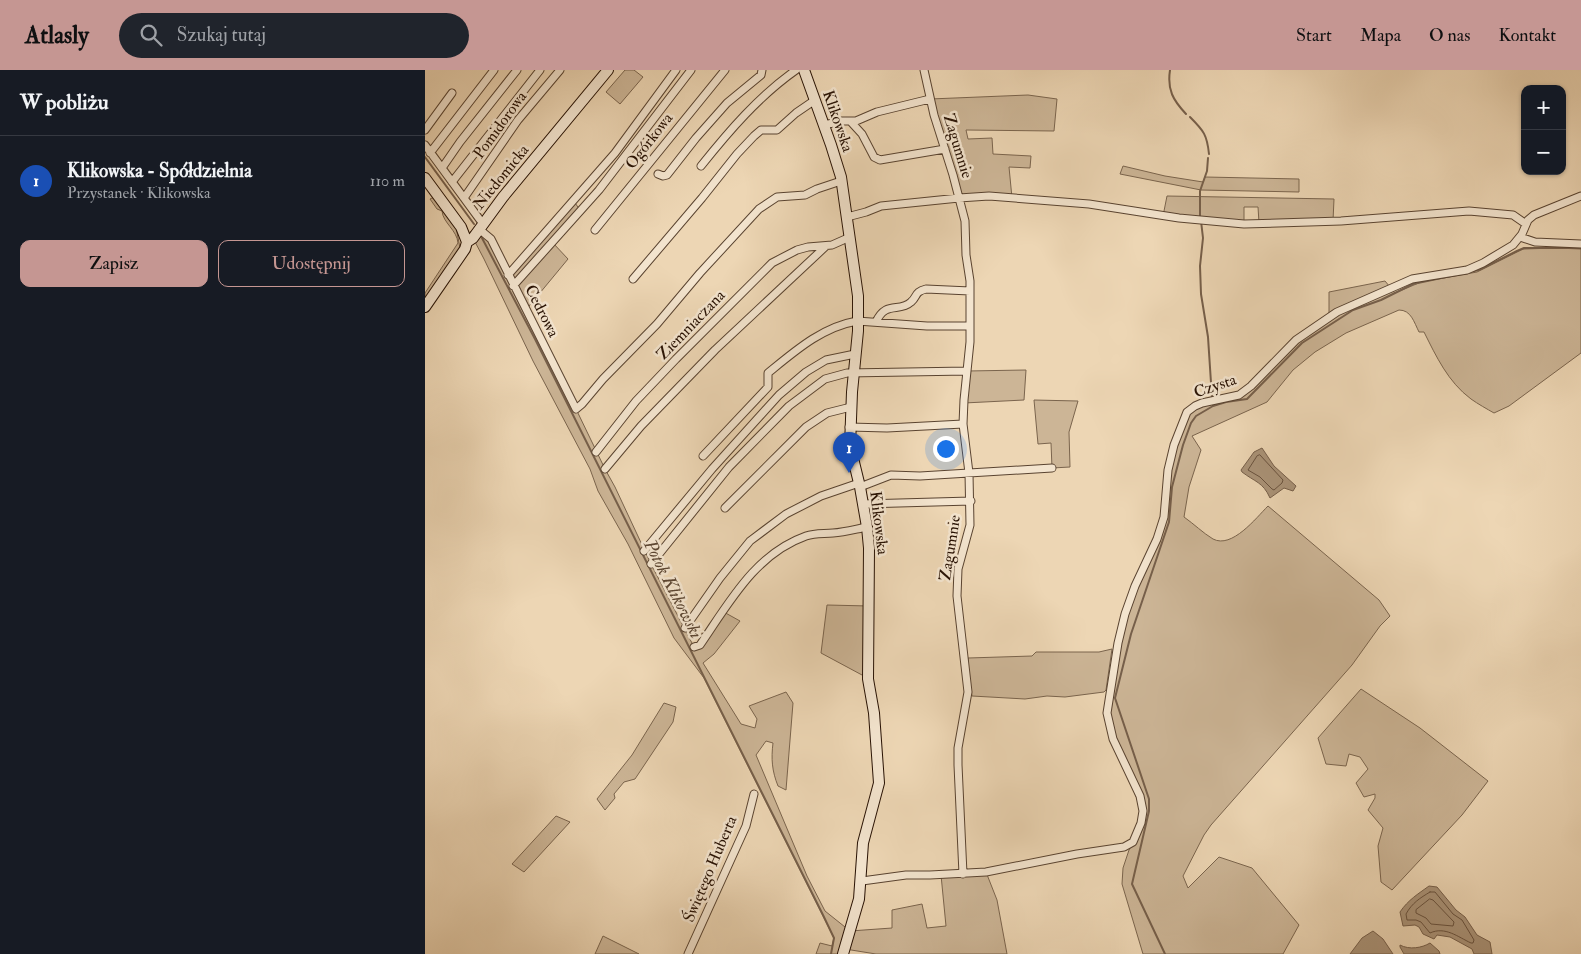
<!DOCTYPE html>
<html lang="pl">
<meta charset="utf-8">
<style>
body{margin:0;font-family:"IM FELL Double Pica",serif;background:#20242c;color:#f1f3f6}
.controls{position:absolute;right:15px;top:15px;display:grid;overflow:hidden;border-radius:10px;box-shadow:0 1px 4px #0004}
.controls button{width:45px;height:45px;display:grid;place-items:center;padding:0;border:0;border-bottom:1px solid #363941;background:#171b24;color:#f1f3f6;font:25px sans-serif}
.you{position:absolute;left:520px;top:378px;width:18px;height:18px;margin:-12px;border:4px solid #fff;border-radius:50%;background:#1a73e8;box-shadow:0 0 0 8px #1a73e833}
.badge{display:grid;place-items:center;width:32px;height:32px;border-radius:50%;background:#c59692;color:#fff;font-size:16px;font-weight:700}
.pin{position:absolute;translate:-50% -41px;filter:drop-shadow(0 1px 2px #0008)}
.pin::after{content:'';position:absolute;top:26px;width:18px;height:15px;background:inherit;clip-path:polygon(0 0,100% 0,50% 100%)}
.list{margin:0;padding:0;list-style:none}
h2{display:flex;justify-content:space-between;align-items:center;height:65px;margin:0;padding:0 20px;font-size:21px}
h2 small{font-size:16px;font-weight:400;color:#9ea1a6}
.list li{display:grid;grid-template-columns:32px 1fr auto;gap:15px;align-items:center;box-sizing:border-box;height:90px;padding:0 20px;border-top:1px solid #363941}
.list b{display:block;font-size:19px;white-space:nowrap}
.list p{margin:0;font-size:16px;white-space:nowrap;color:#9ea1a6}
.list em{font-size:16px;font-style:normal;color:#9ea1a6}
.actions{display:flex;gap:10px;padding:15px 20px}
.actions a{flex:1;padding:11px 0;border:1px solid #c59692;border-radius:10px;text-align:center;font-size:18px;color:#c59692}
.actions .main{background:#c59692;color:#111}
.icon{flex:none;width:28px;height:28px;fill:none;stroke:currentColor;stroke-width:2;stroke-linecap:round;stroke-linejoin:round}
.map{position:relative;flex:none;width:1156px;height:884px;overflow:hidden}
header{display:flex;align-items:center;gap:30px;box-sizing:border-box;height:70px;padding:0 25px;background:#c59692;color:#111}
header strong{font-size:24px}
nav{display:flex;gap:28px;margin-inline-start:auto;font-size:18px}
.search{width:350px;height:45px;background:#20242c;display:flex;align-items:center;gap:12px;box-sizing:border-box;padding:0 18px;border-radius:28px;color:#9ea1a6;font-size:19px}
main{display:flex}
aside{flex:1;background:#171b24}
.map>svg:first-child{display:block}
.green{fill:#ccb596;stroke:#7a644d}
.water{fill:#aa9378;stroke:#765f4a}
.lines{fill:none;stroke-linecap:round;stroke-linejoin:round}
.shore{stroke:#69523e;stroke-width:1}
.stream{stroke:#765f4a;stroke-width:2}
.street-casing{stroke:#594330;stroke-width:9}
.secondary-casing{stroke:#281204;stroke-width:12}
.street{stroke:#f3e4ce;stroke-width:7}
.secondary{stroke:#f3e4ce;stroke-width:10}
.labels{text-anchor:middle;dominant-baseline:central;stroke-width:5;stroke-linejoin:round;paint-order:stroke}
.street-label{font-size:16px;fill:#281204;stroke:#f3e4ce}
.water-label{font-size:18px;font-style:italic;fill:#5c4632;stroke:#f3e4ce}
</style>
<header>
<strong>Atlasly</strong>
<div class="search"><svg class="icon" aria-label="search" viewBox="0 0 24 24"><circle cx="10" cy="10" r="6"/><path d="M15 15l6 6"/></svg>Szukaj tutaj</div>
<nav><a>Start</a><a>Mapa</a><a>O nas</a><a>Kontakt</a></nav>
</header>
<main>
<aside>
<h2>W pobliżu<small></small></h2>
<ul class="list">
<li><span class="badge" style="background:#1a4fb4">1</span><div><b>Klikowska - Spółdzielnia</b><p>Przystanek · Klikowska</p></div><em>110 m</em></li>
</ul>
<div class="actions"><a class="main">Zapisz</a><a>Udostępnij</a></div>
</aside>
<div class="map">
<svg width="1156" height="884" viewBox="0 0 1156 884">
<rect width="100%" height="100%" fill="#edd6b4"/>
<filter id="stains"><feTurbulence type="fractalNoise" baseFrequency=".004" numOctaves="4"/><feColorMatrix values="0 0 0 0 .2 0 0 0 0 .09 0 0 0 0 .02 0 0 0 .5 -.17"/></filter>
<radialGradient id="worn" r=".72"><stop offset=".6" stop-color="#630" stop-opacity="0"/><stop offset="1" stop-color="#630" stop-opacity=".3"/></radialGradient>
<path class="green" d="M 200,0 L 209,0 L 218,7 L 195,34 L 181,22 Z
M 603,25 L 632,29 L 629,61 L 541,60 L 543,69 L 567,68 L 568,84 L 606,86 L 605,98 L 584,97 L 587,128 L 534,128 L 505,29 Z
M 698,96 L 740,106 L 778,112 L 780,107 L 874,109 L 874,122 L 776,120 L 695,104 Z
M 742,126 L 909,129 L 908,151 L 834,153 L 833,137 L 819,137 L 819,154 L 738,146 Z
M 7,128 L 10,128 L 31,157 L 35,178 L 0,230 L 0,223 L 33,173 C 32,160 18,153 17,141 L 12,139 L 5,129 Z
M 148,130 L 155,140 L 128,173 L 143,189 L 100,241 L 151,339 L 180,399 L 190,417 L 226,494 L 269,577 L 297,541 L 315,551 L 289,584 L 278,593 L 316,654 L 330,658 L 332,649 L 324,636 L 361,622 L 368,633 L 361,720 L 353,716 C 347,701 346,689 348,673 L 341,671 L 331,685 L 382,806 L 400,841 L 425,861 L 467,858 L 467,840 L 497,834 L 502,858 L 521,856 L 516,805 L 561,802 L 572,830 L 582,884 L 451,884 L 420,879 L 418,884 L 391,884 L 395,873 L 407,876 L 409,868 L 279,608 L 249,568 L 203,474 L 173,421 L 165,399 L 108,291 L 59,189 L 48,168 L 42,172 L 46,161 L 59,166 L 62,165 L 83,205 Z
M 1131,178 L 1156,179 L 1156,283 L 1084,336 L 1069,343 C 1062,339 1053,334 1046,329 C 1023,312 1011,286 999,262 L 994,262 C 989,252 986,240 974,240 L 921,263 L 890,282 L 868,300 L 842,332 L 767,366 L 776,380 L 764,417 L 759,447 C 769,454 778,463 788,469 C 807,479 831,448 843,436 L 954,530 L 965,546 L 955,556 L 927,595 L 786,755 L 779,765 L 758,806 L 763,818 L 794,787 L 827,798 L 874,855 L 858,884 L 718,884 L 697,814 L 698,798 L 704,780 L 712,765 L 717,741 L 688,669 L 682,643 L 700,544 L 732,469 L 744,395 L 759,348 L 777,334 L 809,327 L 904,243 L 904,222 L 960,211 L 970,223 L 996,212 L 1052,202 L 1098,179 Z
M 601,300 L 599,330 L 539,333 L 542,301 Z
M 609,330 L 653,331 L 644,362 L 645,397 L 627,398 L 626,373 L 613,374 Z
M 402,535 L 444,536 L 443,602 L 437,605 L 396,583 Z
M 687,579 L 681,620 L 679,622 L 640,627 L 622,626 L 600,629 L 547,626 L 544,609 L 543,588 L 607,586 L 611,582 L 674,582 Z
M 936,619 L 995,658 L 1063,711 L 1037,745 L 967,820 L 956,812 L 953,776 L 958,758 L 943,740 L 950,728 L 950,724 L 939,727 L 931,713 L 943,699 L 935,687 L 924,684 L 921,696 L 901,694 L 893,668 Z
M 239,633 L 251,637 L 248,652 L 210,709 L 199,712 L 189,724 L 190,728 L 180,740 L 172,729 L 207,685 Z
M 131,746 L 145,752 L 99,802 L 87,794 Z
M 178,866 L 214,884 L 170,884 Z"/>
<path class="water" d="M 837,378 L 849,396 L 871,416 L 868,421 L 859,418 L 845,428 C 838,412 830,412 817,402 L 816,400 L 829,382 Z
M 1004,816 L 1012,817 L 1031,840 L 1040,847 L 1052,865 L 1065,872 L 1067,884 L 1049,884 L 1047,879 L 1025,867 L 1012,865 L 1009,869 L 998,864 L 994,857 L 990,855 L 978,856 L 975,842 C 983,830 993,824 1004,816 Z
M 948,861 L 958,869 L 968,884 L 925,884 L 937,868 Z
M 1005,873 L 1014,881 L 1015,884 L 979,884 L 975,877 L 975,875 C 984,880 997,878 1005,873 Z"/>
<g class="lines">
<path class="shore" d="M 835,385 L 858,410 L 857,413 L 849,420 L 847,419 L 835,407 L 823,400 L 832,386 Z
M 1005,822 L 1010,822 L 1028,844 L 1037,850 L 1049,870 L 1048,873 L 1046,873 C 1033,867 1020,856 1005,863 L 996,852 L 991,850 L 982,850 L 981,844 C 987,833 995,828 1005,822 Z
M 1005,829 L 1008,830 L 1029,852 L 1028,856 L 1006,854 L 1001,848 L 991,843 L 991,840 Z"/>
<path class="stream" d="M 745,0 C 742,20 748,30 761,44
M 765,47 C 779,61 782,65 784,84
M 0,87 L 49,154
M 775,147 L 775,121 L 782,101 L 783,88
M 776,151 L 778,168 L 775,196 L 776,224 L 783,267 L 787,328
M 57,168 L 110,269 L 398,845 L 409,868 L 406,884
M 788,336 L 801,332 L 822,329 L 877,273 L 928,240 L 956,230 L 988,214 L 1054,200 L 1092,181 L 1099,178 L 1156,178
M 740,884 L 707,814 L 724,741 L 724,729 L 690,628 L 706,564 L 744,452 L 747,417 L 758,375 L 766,353 L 771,346 L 788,336 L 788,333"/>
<defs>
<path id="street" d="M 499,0 L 509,45 L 528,105 L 540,151 L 541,185 L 545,211 L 545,272 L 539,330 L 538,354 L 544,403 L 545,455 L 533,499 L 532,526 L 543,622 L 533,678 L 533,695 L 538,804
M 426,52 L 437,64 L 449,87 L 455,90 L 520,79
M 399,55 L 417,51 L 431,51 L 452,42 L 505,29
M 0,60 L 27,23
M 0,75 L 58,154
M 5,83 L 69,0
M 276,96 C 304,61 334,26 371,0
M 17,98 L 35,72 L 92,0
M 233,104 L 238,106 L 242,105 L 271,68 L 302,33 L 336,5 L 337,0
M 27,112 L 115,0
M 39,128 L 93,50 L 135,0
M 422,147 L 441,142 L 456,136 L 534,128 L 564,126 L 664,134 L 754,148 L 819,154 L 916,151 L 1044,141 L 1088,145 L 1101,154
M 54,159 L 66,169 L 151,339 L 157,334 L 178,309 L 232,254 L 275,203 L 334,139 L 352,127 L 380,125 L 392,119 L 416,111
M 170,160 L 300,0
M 1095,167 L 1110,172 L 1156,174
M 83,205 L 190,83 L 251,0
M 208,209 L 277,128 L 312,84 L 329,66 L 336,60 L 352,60 L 371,43 L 390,30
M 88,216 L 174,120 L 266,0
M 451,252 C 461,230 474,243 486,232 C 493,226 489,222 501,219 L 545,221
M 424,357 L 462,358 L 538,354
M 171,382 L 211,331 L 251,289 L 347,193 L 372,180 L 383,177 L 407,175 L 425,167
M 278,386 L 343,317 L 343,303 C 370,281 397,257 432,251 L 502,256 L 545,256
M 180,399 L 216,356 L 290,280 L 400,177
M 435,417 L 466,405 L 495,406 L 627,398
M 438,434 L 546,431
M 300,438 L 381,357 L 402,343 L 426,337
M 219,481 L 287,399 L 354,325 L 381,302 L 401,290 L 430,284
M 226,494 L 304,397 L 364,336 L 400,309 L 422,303 L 542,301
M 260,558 L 295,508 L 325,471 L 361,444 L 396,426 L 434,413
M 269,577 L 275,575 C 304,533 330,484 381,466 C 390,463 399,464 408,463 C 420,462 431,459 442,457
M 437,811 L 481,805 L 505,805 L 561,802 L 652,784 L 699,777 L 708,772 L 716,753 L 718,741 L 715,726 L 688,669 L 682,643 L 693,573 L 700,544 L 710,516 L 732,469 L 739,447 L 743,400 L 749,375 L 762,342 L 770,336 L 777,333 L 814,325 L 826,316 L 871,270 L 912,242 L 987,209 L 1042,200 L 1058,193 L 1088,175 L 1097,164 L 1103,150 L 1109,145 L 1156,126
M 263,884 L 321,756 L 329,724"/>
<path id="secondary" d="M 379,0 L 406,75 L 416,107 L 433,226 L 433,261 L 427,322 L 425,376 L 435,417 L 442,457 L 444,478 L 443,609 L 449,643 L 454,713 L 438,773 L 434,829 L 418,884
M 0,108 L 36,157 L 42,172
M 0,237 L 40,179 L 42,172 L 48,168 L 78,127 L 183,0"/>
</defs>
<use href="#street" class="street-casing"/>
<use href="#secondary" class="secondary-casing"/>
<use href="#street" class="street"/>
<use href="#secondary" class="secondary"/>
</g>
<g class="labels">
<g class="street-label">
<text transform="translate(413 51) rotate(71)">Klikowska</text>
<text transform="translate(75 55) rotate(-54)">Pomidorowa</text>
<text transform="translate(224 71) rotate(-52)">Ogórkowa</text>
<text transform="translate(533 76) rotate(73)">Zagumnie</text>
<text transform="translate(76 107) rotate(-51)">Niedomicka</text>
<text transform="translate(117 241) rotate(63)">Cedrowa</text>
<text transform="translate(266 255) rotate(-46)">Ziemniaczana</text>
<text transform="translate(790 316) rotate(-19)">Czysta</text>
<text transform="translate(454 453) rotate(83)">Klikowska</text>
<text transform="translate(525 478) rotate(-81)">Zagumnie</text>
<text transform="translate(285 799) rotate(-67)">Świętego Huberta</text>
</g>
<g class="water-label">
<text transform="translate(248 519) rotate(63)">Potok Klikowski</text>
</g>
</g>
<rect width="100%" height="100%" filter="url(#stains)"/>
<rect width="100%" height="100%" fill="url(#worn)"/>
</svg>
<div class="controls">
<button>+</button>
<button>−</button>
</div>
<div class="you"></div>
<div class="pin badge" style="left:424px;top:403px;background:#1a4fb4">1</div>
</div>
</main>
